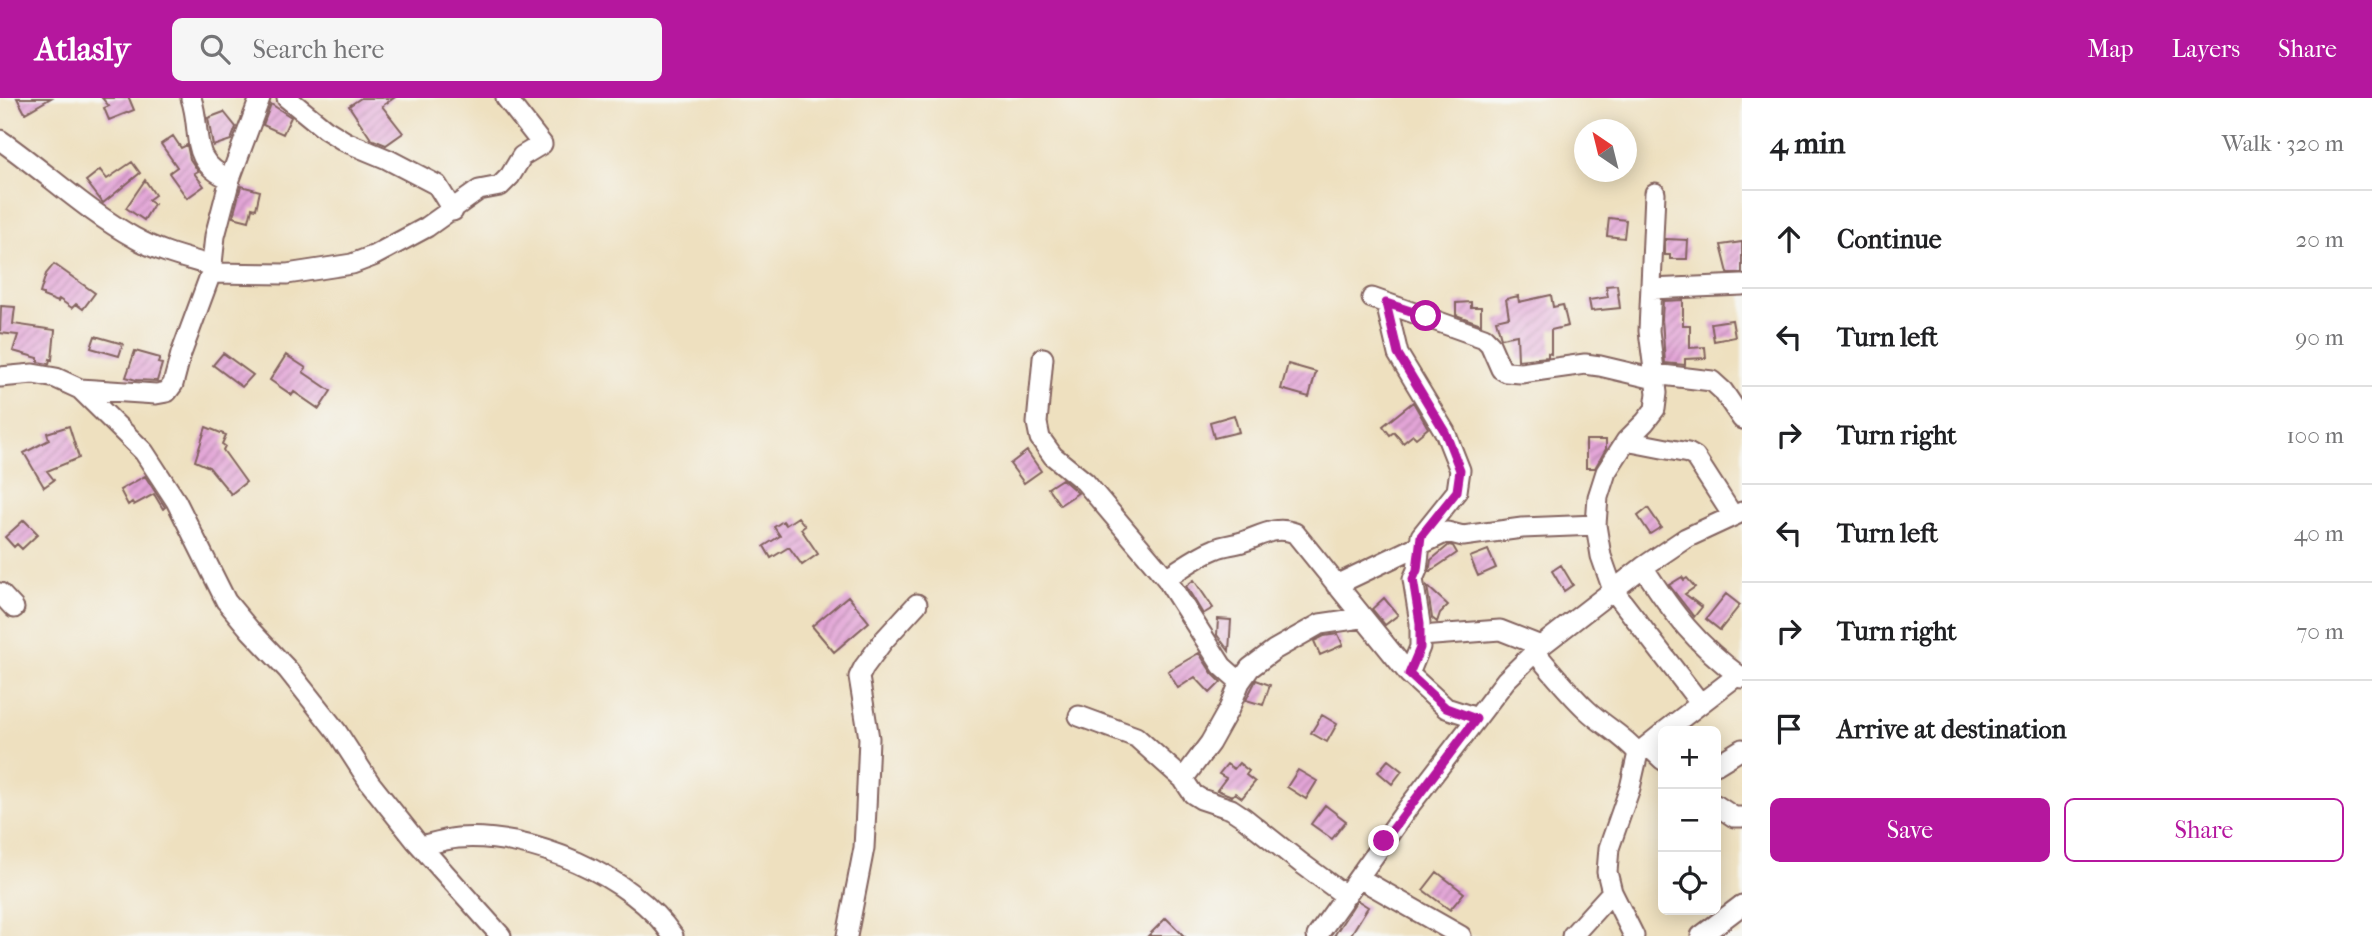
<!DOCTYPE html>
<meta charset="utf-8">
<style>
body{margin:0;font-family:"IM FELL French Canon",serif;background:#f6f6f6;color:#202124}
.controls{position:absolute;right:21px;bottom:21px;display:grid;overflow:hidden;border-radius:10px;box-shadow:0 4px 18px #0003}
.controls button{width:63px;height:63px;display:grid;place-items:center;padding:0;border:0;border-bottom:2px solid #e0e0e0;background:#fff;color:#202124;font:35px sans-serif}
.compass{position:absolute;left:1574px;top:21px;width:63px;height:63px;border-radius:50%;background:#fff;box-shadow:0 4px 18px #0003;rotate:325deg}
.stop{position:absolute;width:21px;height:21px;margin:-16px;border:5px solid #b5179e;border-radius:50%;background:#fff}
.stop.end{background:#b5179e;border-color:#fff;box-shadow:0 2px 7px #0008}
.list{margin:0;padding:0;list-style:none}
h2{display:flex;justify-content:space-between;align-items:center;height:91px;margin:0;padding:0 28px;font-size:30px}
h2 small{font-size:23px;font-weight:400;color:#757577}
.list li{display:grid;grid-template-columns:46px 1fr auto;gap:21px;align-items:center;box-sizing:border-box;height:98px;padding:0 28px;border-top:2px solid #e0e0e0}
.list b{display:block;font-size:26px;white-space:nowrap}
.list em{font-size:23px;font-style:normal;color:#757577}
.actions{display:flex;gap:14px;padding:21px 28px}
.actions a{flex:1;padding:16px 0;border:2px solid #b5179e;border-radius:10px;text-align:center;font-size:24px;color:#b5179e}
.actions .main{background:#b5179e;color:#fff}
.icon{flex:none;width:38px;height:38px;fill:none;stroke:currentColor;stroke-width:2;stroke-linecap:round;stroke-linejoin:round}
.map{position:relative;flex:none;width:1742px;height:838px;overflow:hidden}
header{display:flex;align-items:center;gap:42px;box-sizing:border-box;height:98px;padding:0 35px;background:#b5179e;color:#fff}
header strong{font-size:33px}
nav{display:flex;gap:38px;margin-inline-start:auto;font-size:24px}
.search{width:490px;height:63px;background:#f6f6f6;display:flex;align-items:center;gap:18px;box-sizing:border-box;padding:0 24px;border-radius:10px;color:#757577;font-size:26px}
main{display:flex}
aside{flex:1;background:#fff}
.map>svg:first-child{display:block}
.building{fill:url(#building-hatch)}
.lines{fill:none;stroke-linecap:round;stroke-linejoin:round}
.minor-casing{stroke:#83635f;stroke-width:23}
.minor{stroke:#fff;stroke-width:19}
.route{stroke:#b5179e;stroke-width:9}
</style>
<header>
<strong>Atlasly</strong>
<div class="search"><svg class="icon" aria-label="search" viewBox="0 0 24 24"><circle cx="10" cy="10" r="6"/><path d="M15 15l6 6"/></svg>Search here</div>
<nav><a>Map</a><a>Layers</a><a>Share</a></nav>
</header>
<main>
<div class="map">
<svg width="1742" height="838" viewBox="0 0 1742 838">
<defs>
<pattern id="building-hatch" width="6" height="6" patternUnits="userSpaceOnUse" patternTransform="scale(1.75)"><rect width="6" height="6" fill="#e3a5d7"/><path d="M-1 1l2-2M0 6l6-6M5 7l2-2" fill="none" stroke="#ba86af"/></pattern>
</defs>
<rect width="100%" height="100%" fill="#f6f6f2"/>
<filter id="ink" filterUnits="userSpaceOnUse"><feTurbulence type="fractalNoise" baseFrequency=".0143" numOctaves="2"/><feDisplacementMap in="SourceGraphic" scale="14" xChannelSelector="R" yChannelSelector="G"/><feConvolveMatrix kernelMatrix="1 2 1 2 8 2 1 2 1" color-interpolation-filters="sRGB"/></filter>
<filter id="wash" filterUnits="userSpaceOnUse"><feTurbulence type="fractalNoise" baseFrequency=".00686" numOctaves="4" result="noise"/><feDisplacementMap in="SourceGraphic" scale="28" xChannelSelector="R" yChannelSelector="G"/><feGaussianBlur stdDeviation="1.57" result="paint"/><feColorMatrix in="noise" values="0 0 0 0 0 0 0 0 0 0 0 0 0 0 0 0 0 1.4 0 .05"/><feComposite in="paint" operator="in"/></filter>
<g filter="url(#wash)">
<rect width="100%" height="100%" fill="#eee0bf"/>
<g id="blocks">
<path class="building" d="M 17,0 L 51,0 L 25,15 Z
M 102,0 L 129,0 L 134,12 L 109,22 L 104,10 L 109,8 Z
M 361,0 L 394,0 L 382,8 L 403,35 L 386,47 L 371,41 L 349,8 Z
M 271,6 L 291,19 L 283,36 L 263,27 Z
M 224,14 L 236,29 L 231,42 L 213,48 L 208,20 Z
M 173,38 L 181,50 L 187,47 L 190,61 L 198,73 L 194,75 L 204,88 L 187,100 L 169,75 L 177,69 L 161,46 Z
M 132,64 L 140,75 L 103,105 L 86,83 L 100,72 L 107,81 Z
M 145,82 L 155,97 L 148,102 L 154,106 L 144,122 L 126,110 Z
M 241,88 L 260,93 L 256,111 L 252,110 L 249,123 L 233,119 Z
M 1609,120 L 1626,122 L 1624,140 L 1607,138 Z
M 1665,141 L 1688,142 L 1687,161 L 1670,161 L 1670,157 L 1665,157 Z
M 1742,144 L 1742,175 L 1728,175 L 1721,147 Z
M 54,166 L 95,195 L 83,211 L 76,206 L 72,210 L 59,201 L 58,204 L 43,198 L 43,196 L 40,195 L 46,176 Z
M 1617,187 L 1620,210 L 1591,213 L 1589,202 L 1608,199 L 1606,188 Z
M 1551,197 L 1553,209 L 1563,207 L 1568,228 L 1551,232 L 1551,256 L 1548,255 L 1548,259 L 1518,262 L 1517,237 L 1501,240 L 1496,222 L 1509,219 L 1506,201 L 1518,198 L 1519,204 Z
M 1683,202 L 1683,227 L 1690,227 L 1690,250 L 1705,249 L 1706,260 L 1685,261 L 1685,267 L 1665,265 L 1662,220 L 1663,203 Z
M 1471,204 L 1471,209 L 1481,209 L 1481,226 L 1456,217 L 1456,205 Z
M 1,208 L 15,209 L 13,226 L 55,232 L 52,262 L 50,261 L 49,266 L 38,264 L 38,260 L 13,253 L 18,237 L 0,235 Z
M 1732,222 L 1735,239 L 1714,243 L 1711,225 Z
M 95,238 L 123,246 L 119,258 L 91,250 Z
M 135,253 L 160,260 L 158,265 L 162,266 L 157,283 L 136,282 L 126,279 Z
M 223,255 L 253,277 L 242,289 L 213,267 Z
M 286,257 L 306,270 L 303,274 L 331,293 L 319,311 L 294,294 L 292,297 L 270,282 Z
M 1288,266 L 1316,274 L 1309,299 L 1281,291 Z
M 1413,304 L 1428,330 L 1416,340 L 1413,337 L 1403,345 L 1394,334 L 1390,337 L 1383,328 Z
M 1234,317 L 1239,334 L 1214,340 L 1210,324 Z
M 69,328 L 79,360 L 47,373 L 54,382 L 44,389 L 24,355 L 49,342 L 47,335 Z
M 206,329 L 226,337 L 222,346 L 225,348 L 223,352 L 246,384 L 231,396 L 209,369 L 195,363 Z
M 1586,342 L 1606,342 L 1606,351 L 1595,370 L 1586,370 Z
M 1027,353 L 1041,373 L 1024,385 L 1010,366 Z
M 145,378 L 165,409 L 163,411 L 154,396 L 134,407 L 132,404 L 128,407 L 120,392 Z
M 1062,381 L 1078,395 L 1060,407 L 1048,390 Z
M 1648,410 L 1661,429 L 1650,436 L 1638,418 Z
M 798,419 L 805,428 L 801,431 L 818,456 L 802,467 L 789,449 L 771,460 L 764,448 L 780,438 L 774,429 L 783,423 L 786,427 Z
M 24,422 L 38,436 L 22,451 L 17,446 L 14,449 L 5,439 Z
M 1449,447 L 1453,448 L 1457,455 L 1429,474 L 1431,462 Z
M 1488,452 L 1496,470 L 1478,478 L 1470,459 Z
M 1561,467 L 1573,487 L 1564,493 L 1552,473 Z
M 1682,479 L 1684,482 L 1687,480 L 1695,489 L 1685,496 L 1702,509 L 1694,519 L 1669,487 Z
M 1194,482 L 1213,510 L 1203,516 L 1186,488 Z
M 1427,488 L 1448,507 L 1440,515 L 1437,524 L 1432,520 Z
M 1726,496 L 1740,507 L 1720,532 L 1706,521 Z
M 848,498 L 869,524 L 834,554 L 812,528 Z
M 1384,500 L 1398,517 L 1385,527 L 1372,511 Z
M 1218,521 L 1231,522 L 1229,553 L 1217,537 Z
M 1338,536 L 1343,547 L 1320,557 L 1314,543 L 1324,538 Z
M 1199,555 L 1212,575 L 1221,584 L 1210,595 L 1195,579 L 1178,590 L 1168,573 Z
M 1256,582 L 1270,587 L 1263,607 L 1246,602 Z
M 1322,617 L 1337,626 L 1327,644 L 1311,635 Z
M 1388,662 L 1402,673 L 1392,686 L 1378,674 Z
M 1239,665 L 1249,673 L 1246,677 L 1255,684 L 1242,700 L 1235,695 L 1232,698 L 1217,692 L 1226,680 L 1219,676 L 1227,666 L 1234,671 Z
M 1298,672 L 1317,683 L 1306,701 L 1287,689 Z
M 1325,707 L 1346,723 L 1332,741 L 1311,726 Z
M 1437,774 L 1464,795 L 1450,812 L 1423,792 Z
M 1357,802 L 1368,809 L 1350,838 L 1334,838 Z
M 1166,820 L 1184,838 L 1148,838 Z"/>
</g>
</g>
<g filter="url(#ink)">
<use href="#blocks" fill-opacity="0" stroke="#83635f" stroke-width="2"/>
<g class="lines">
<defs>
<path id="minor" d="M 191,0 C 203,35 187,63 230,81
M 287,0 L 325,31 L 346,44 L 387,61 L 437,87 L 453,113
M 0,42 C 46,74 86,113 135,140 C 159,154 186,160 212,168
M 1655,95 L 1649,233 L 1657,295 L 1655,311 L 1645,324 L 1626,343 L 1606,374 L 1598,399 L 1596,427 L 1601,458 L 1613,492 L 1700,605
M 211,175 L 287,176 L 352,166 L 373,158 L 427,129 L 479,92 L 500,88 L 510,78 L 522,58 L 542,46 L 506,0
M 1651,191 L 1742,187
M 1372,200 L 1484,240 L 1490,246 L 1501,271 L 1506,274 L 1521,275 L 1585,266 L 1600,268 L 1655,281
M 1386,205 L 1398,256 L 1445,334 L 1460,372 L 1457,393 L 1421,438 L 1417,472 L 1413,481 L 1420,525 L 1420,549 L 1409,576
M 1043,260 L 1037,325 L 1040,340 L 1053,358 L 1085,384 L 1166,480 L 1222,568 L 1240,584
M 1654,276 L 1712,283 L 1723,293 L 1742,321
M 0,279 L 33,276 L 56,280 L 80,291 L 144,354 L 176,403 L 226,503 L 250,532 L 288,572 L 337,634 L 370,685 L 416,743 L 501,838
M 80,291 L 156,296 L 167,294 L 173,286 L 181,256 L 211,175 L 215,138 L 230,81 L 260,0
M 1626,343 L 1688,355 L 1695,359 L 1733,418
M 1643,469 C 1674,517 1696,546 1742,580
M 1166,480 C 1182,470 1197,458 1215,451 C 1224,447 1233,447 1242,444 C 1261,438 1275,427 1295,435 L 1409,576 L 1446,610 L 1477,620
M 1336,487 L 1447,434 L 1463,438 L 1522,430 L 1596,427
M 0,495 L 14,510
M 1421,538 L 1500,532 L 1541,548
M 1535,554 C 1552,574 1568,594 1587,612 C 1604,628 1623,637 1638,655 L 1630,690 L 1609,750 L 1607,774 L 1612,794 L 1634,838
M 1079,618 L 1136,639 L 1183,681 L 1193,696 L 1201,701 L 1231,711 L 1243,719 L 1301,765 L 1346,798
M 1665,633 L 1738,577
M 1648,648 L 1663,662
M 1638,655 L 1663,635
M 1716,667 L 1742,651
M 1183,681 L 1210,645 L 1229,611 L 1240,584 L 1250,570 L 1274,552 L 1320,526 L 1361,520
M 1716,707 L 1734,719 L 1742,719
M 421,748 C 433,745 446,741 458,740 C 530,734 633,778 673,838
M 1359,780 L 1461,838
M 847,838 L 864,750 L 866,711 L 869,640 L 859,579 L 864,569 L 884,542 L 917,506
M 1317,838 L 1407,711 L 1477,620 L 1506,582 L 1541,548 L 1643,469 L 1686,440 L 1742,414
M 1572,838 L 1612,794
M 1701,838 L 1742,807"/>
</defs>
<use href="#minor" class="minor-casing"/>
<use href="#minor" class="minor"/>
</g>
</g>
<g class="lines" filter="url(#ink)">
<path class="route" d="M 1384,743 L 1476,621 L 1446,610 L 1409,576 L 1420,550 L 1420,525 L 1413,481 L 1417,472 L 1421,438 L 1457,393 L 1460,372 L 1445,334 L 1398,256 L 1386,205 L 1426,218"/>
</g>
</svg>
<div class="controls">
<button>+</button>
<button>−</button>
<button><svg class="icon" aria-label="locate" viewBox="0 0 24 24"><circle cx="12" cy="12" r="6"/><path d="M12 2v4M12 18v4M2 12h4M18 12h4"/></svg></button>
</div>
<svg class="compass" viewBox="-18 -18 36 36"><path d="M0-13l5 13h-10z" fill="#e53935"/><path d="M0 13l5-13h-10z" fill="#757577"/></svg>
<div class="stop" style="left:1426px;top:218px"></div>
<div class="stop end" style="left:1384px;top:743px"></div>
</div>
<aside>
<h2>4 min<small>Walk · 320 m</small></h2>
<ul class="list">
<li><svg class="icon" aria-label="ahead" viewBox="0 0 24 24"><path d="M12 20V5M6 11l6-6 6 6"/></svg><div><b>Continue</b></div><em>20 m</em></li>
<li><svg class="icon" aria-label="left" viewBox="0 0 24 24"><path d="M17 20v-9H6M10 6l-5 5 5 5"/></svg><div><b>Turn left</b></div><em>90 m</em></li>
<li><svg class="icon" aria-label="right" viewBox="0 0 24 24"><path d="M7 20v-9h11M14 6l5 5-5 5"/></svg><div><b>Turn right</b></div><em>100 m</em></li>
<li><svg class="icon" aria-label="left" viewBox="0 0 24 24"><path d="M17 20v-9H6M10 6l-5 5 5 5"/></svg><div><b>Turn left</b></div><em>40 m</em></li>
<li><svg class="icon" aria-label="right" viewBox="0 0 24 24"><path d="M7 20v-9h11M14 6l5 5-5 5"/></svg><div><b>Turn right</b></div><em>70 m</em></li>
<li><svg class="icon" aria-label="arrive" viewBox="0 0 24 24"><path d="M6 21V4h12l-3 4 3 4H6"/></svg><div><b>Arrive at destination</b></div></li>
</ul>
<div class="actions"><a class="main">Save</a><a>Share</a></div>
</aside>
</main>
